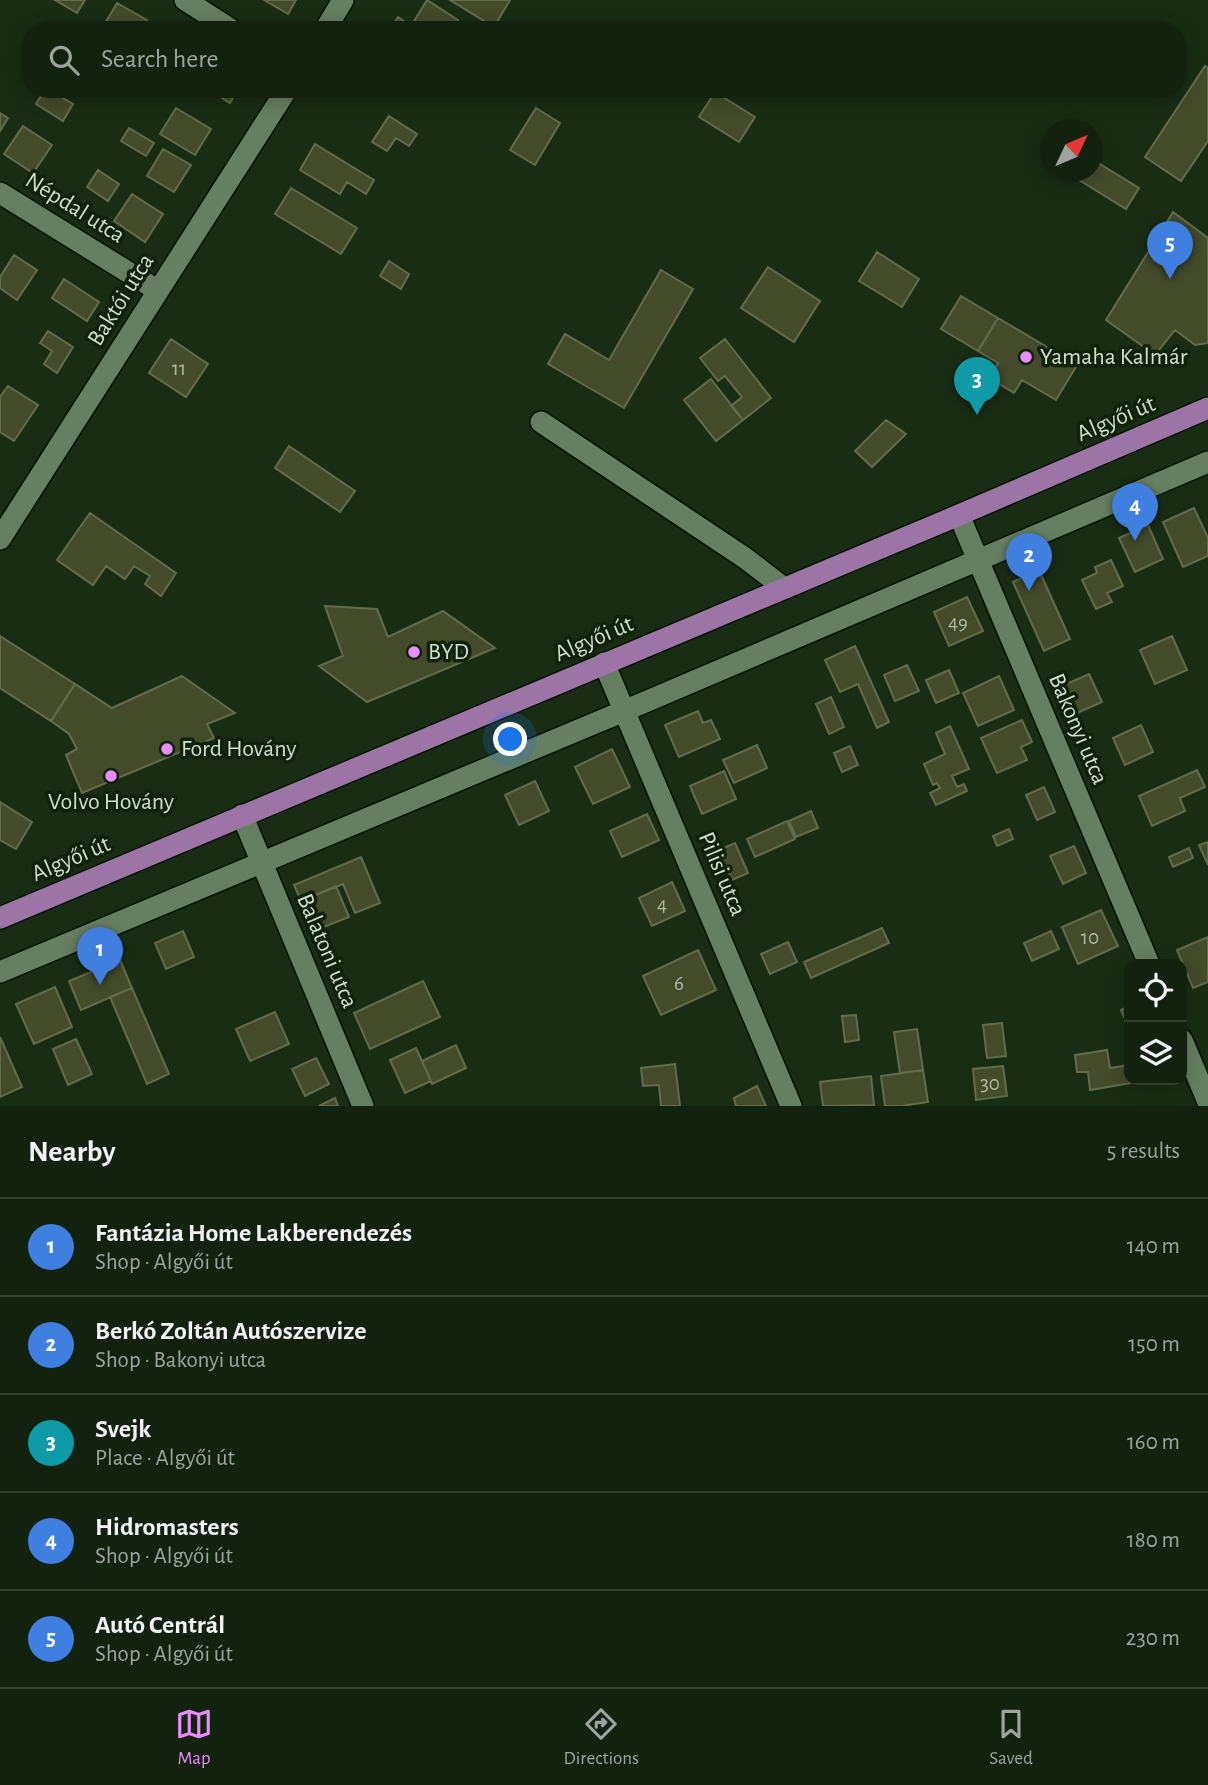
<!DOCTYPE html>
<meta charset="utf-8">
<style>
body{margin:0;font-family:"Alegreya Sans",sans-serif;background:#202f1d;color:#f1f3f6}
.controls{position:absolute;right:21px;bottom:21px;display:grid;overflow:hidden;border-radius:14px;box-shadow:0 4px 18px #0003}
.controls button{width:63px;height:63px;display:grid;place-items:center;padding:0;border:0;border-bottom:2px solid #323f2f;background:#13220f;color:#f1f3f6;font:35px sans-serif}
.compass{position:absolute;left:1040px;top:119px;width:63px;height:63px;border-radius:50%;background:#13220f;box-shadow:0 4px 18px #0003;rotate:46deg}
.you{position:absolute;left:511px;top:740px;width:24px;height:24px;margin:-18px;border:5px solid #fff;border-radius:50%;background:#1a73e8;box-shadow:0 0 0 10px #1a73e833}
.badge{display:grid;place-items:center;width:46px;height:46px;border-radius:50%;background:#e98dfe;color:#fff;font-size:23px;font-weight:700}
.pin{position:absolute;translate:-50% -58px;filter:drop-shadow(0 2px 4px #0008)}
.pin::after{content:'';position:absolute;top:37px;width:24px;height:21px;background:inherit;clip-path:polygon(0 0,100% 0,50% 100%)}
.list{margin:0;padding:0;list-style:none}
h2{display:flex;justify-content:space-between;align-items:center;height:91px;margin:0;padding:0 28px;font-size:30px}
h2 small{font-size:23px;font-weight:400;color:#9da49e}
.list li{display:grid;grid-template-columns:46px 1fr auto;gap:21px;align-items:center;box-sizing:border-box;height:98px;padding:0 28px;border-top:2px solid #323f2f}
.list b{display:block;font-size:26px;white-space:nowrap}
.list p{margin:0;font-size:23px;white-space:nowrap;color:#9da49e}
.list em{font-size:23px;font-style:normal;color:#9da49e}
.icon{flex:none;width:38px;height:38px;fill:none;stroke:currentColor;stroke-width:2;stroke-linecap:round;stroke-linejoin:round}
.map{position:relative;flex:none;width:1208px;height:1106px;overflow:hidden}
.search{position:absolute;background:#13220f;box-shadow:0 4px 18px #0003;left:21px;right:21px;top:21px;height:77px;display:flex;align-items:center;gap:18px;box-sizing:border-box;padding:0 24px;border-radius:28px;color:#9da49e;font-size:26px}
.sheet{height:581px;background:#13220f}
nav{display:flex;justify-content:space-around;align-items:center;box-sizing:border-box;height:98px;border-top:2px solid #323f2f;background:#13220f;font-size:19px;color:#9da49e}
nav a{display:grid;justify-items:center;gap:4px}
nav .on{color:#e98dfe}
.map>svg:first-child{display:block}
.building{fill:#434b2b;stroke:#636c4a;stroke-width:2}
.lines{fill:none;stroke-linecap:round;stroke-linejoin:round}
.minor-casing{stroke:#031501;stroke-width:24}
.major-casing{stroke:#031501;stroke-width:24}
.minor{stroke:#667e61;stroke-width:21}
.major{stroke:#9c74a5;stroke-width:21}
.poi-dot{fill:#e98dfe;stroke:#0f230b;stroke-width:2.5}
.labels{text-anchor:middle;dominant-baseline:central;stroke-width:7;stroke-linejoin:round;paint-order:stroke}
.number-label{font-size:21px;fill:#aebaa6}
.street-label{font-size:24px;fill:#d2dfcf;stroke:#0f230b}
.poi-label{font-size:24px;fill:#d2dfcf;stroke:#0f230b;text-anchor:start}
</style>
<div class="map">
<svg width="1208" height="1106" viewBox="0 0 1208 1106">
<rect width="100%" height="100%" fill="#192d14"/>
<path class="building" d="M 55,0 L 85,0 L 77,13 Z
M 264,0 L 296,0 L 288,14 Z
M 427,0 L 458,20 L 452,30 L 417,30 L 411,26 Z
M 450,0 L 510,0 L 494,27 Z
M 117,3 L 147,20 L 141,30 L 101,30 Z
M 398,17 L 411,26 L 417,30 L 390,30 Z
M 1205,66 L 1208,68 L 1208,141 L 1181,181 L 1145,157 Z
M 45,89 L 48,89 L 73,104 L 63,121 L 36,104 Z
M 208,89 L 238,89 L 230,103 Z
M 715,92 L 755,117 L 739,142 L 699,117 Z
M 176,108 L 211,129 L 195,155 L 160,134 Z
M 536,108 L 560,123 L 535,165 L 510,150 Z
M 0,113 L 8,118 L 0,131 Z
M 389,116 L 417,134 L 409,146 L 396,138 L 387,151 L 372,142 Z
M 23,126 L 52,145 L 33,173 L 4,154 Z
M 129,128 L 154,143 L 146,156 L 121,141 Z
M 315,144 L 374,180 L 366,194 L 347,182 L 340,194 L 300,170 Z
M 163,149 L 191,165 L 174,192 L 147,176 Z
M 1092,159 L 1139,188 L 1126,209 L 1079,180 L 1084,172 L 1092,172 Z
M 98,170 L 119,184 L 108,201 L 87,187 Z
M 291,188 L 357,228 L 341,254 L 275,214 Z
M 132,194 L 163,214 L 145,242 L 114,221 Z
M 1173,212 L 1208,238 L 1208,343 L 1195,345 L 1175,330 L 1155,355 L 1106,320 Z
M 877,252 L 919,279 L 902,307 L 859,281 Z
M 14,255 L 37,270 L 17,300 L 0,288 L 0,277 Z
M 389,261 L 409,274 L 401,289 L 380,276 Z
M 768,267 L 820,301 L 794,342 L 741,308 Z
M 661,270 L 693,289 L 624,408 L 548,364 L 565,334 L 609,360 Z
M 64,279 L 99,302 L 87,321 L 52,298 Z
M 961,296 L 998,318 L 978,351 L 941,329 Z
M 998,318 L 1077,365 L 1056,400 L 1022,380 L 1014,393 L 989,378 L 998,363 L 978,351 Z
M 48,331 L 73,347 L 57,373 L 44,364 L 52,351 L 40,343 Z
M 171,339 L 208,364 L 186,397 L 149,373 Z
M 725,339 L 771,398 L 743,420 L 731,406 L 742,397 L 725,376 L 718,381 L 700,358 Z
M 711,379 L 743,420 L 716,441 L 684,400 Z
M 8,386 L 38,405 L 14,441 L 0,432 L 0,397 Z
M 886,420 L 906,434 L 872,467 L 855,451 Z
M 289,446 L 355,491 L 340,512 L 275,468 Z
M 1194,508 L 1208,538 L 1208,556 L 1183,567 L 1163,522 Z
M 90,513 L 176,573 L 161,596 L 145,584 L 150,576 L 134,566 L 125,579 L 106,566 L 93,585 L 57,560 Z
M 1148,525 L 1163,559 L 1135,572 L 1119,538 Z
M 1111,560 L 1123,586 L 1107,593 L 1112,602 L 1096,609 L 1082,580 L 1097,573 L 1095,567 Z
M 1039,570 L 1070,639 L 1044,651 L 1013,582 Z
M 967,597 L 983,631 L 949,646 L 934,612 Z
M 325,606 L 377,609 L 388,637 L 443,611 L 495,648 L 367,702 L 319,666 L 343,656 Z
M 0,636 L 75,684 L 51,721 L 0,688 Z
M 1172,636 L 1187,670 L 1155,684 L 1140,650 Z
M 855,646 L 889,722 L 877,728 L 858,684 L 840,692 L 825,660 Z
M 907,665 L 919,691 L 895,701 L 884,675 Z
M 949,670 L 959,693 L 936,703 L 926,680 Z
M 1089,674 L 1102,702 L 1077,713 L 1064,685 Z
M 182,676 L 235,713 L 207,724 L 214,738 L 82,793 L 66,755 L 77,749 L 69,734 L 51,721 L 75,684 L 112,708 Z
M 999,676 L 1014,710 L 978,726 L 963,693 Z
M 831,697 L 844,727 L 829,734 L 816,704 Z
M 698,711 L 703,723 L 711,720 L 720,739 L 679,757 L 665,725 Z
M 1022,720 L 1032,742 L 1021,747 L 1027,760 L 997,773 L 981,738 Z
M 1141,725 L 1153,752 L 1125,765 L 1113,738 Z
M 950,726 L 969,769 L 952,776 L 957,787 L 964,784 L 967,791 L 936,805 L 930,793 L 940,788 L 937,783 L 933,785 L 924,764 L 945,754 L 936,733 Z
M 757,745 L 767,768 L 734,783 L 723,760 Z
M 850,746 L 858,765 L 842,772 L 834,753 Z
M 612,749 L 630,787 L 593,804 L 575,767 Z
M 1197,770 L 1205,787 L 1180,798 L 1185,811 L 1152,826 L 1139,796 Z
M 724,771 L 736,799 L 702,814 L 690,786 Z
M 535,781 L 549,811 L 519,825 L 505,795 Z
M 1044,787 L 1055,812 L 1037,820 L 1026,795 Z
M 0,802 L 32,822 L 16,849 L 0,840 Z
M 811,811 L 818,828 L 796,837 L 789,821 Z
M 647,814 L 659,840 L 622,857 L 610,831 Z
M 787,821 L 795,839 L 755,857 L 747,839 Z
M 1009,829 L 1013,839 L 997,846 L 993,836 Z
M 1208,842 L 1208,865 L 1199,845 Z
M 735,843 L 748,873 L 732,880 L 719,850 Z
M 1074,846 L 1086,873 L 1063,884 L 1050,856 Z
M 1189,848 L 1193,858 L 1173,867 L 1169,857 Z
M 361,857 L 380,903 L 355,913 L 343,884 L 301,901 L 294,885 Z
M 672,882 L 685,911 L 652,926 L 639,898 Z
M 336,886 L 349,917 L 314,931 L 301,901 Z
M 1101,910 L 1118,946 L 1078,964 L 1062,927 Z
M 882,928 L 889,943 L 811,978 L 804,962 Z
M 183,931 L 194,957 L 166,969 L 155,943 Z
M 1051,931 L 1059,949 L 1032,961 L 1024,943 Z
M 1208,937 L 1208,982 L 1193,988 L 1177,950 Z
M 788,942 L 797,962 L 770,974 L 761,954 Z
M 698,950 L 716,990 L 661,1015 L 643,976 Z
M 120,960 L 132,988 L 81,1010 L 69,981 Z
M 423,981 L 440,1017 L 370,1049 L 354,1013 Z
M 55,987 L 72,1027 L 34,1044 L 16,1004 Z
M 132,988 L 169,1074 L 147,1084 L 110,997 Z
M 1129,1006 L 1129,1028 L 1121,1010 Z
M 275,1012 L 289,1044 L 250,1061 L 236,1029 Z
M 856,1015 L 859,1040 L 845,1042 L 842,1016 Z
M 1002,1023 L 1006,1056 L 987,1058 L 983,1025 Z
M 917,1029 L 923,1070 L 900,1073 L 894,1032 Z
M 0,1037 L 22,1087 L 0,1097 Z
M 76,1039 L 92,1074 L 68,1085 L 53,1049 Z
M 456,1045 L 466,1068 L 432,1084 L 422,1061 Z
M 416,1048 L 431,1081 L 405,1093 L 390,1060 Z
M 1107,1050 L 1110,1068 L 1129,1065 L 1129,1080 L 1148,1080 L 1090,1090 L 1088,1072 L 1077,1072 L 1075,1055 Z
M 316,1058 L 329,1084 L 305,1096 L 292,1069 Z
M 675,1064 L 680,1106 L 661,1106 L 659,1085 L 643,1086 L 641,1068 Z
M 1003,1066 L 1007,1096 L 976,1100 L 973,1069 Z
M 923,1070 L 928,1102 L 901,1106 L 885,1106 L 881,1076 Z
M 871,1076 L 874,1105 L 823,1106 L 820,1082 Z
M 757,1086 L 766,1106 L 736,1106 L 734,1098 Z
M 335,1098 L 338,1106 L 319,1106 Z"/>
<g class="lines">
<defs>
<path id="minor" d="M 185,0 L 232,30
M 325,30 L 343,0
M 0,193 L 157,290
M 541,422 L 745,558 L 784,588
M 959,515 L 1149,964
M 0,539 L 287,89
M 604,663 L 791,1106
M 242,815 L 363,1106
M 0,972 L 624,711 L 1208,462
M 1182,1040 L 1208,1102"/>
<path id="major" d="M 0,918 L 959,515 L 1208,408"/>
</defs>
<use href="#minor" class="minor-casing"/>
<use href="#major" class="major-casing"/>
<use href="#minor" class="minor"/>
<use href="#major" class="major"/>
</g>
<g class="poi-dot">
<circle cx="1026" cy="357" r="7"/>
<circle cx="414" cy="652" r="7"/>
<circle cx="167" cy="749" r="7"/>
<circle cx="111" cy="776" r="7"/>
</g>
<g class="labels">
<g class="number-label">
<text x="179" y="368">11</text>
<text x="958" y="622">49</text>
<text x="662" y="904">4</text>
<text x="1090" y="937">10</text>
<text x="679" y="983">6</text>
<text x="990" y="1083">30</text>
</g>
<g class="street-label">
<text transform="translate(75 208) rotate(32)">Népdal utca</text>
<text transform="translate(121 300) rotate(-58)">Baktói utca</text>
<text transform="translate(1116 419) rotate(-23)">Algyői út</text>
<text transform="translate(594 639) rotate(-23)">Algyői út</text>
<text transform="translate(1078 729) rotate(67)">Bakonyi utca</text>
<text transform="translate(71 859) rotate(-23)">Algyői út</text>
<text transform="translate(722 874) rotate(67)">Pilisi utca</text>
<text transform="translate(327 951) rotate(67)">Balatoni utca</text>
</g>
<g class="poi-label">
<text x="1040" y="357">Yamaha Kalmár</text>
<text x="428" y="652">BYD</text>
<text x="181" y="749">Ford Hovány</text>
<text x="111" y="802" text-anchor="middle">Volvo Hovány</text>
</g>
</g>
</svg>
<div class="controls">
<button><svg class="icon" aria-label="locate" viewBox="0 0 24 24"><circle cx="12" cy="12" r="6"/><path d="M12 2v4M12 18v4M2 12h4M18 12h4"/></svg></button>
<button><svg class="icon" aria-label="layers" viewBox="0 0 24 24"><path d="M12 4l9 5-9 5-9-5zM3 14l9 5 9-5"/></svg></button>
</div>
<svg class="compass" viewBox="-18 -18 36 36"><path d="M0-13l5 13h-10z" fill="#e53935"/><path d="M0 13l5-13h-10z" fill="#9da49e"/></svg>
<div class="you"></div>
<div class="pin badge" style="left:100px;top:985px;background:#3f7fe0">1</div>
<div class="pin badge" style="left:1029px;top:591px;background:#3f7fe0">2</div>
<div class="pin badge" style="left:977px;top:415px;background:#0f9aa8">3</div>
<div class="pin badge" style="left:1135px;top:541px;background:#3f7fe0">4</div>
<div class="pin badge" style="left:1170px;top:279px;background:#3f7fe0">5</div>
<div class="search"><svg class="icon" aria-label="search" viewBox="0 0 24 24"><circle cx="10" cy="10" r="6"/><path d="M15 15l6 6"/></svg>Search here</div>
</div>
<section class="sheet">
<h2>Nearby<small>5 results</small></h2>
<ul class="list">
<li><span class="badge" style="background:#3f7fe0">1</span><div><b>Fantázia Home Lakberendezés</b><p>Shop · Algyői út</p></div><em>140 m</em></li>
<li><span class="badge" style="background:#3f7fe0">2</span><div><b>Berkó Zoltán Autószervize</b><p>Shop · Bakonyi utca</p></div><em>150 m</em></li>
<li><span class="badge" style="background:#0f9aa8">3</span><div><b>Svejk</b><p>Place · Algyői út</p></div><em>160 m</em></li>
<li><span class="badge" style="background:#3f7fe0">4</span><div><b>Hidromasters</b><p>Shop · Algyői út</p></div><em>180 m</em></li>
<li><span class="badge" style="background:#3f7fe0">5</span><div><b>Autó Centrál</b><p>Shop · Algyői út</p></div><em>230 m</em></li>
</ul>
</section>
<nav>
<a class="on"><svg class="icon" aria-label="map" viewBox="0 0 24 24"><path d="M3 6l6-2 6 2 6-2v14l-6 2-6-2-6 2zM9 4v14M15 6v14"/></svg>Map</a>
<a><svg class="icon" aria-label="directions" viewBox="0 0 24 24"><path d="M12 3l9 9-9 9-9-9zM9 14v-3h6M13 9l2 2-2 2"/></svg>Directions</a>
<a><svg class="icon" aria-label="saved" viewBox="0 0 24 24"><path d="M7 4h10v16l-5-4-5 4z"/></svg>Saved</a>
</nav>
